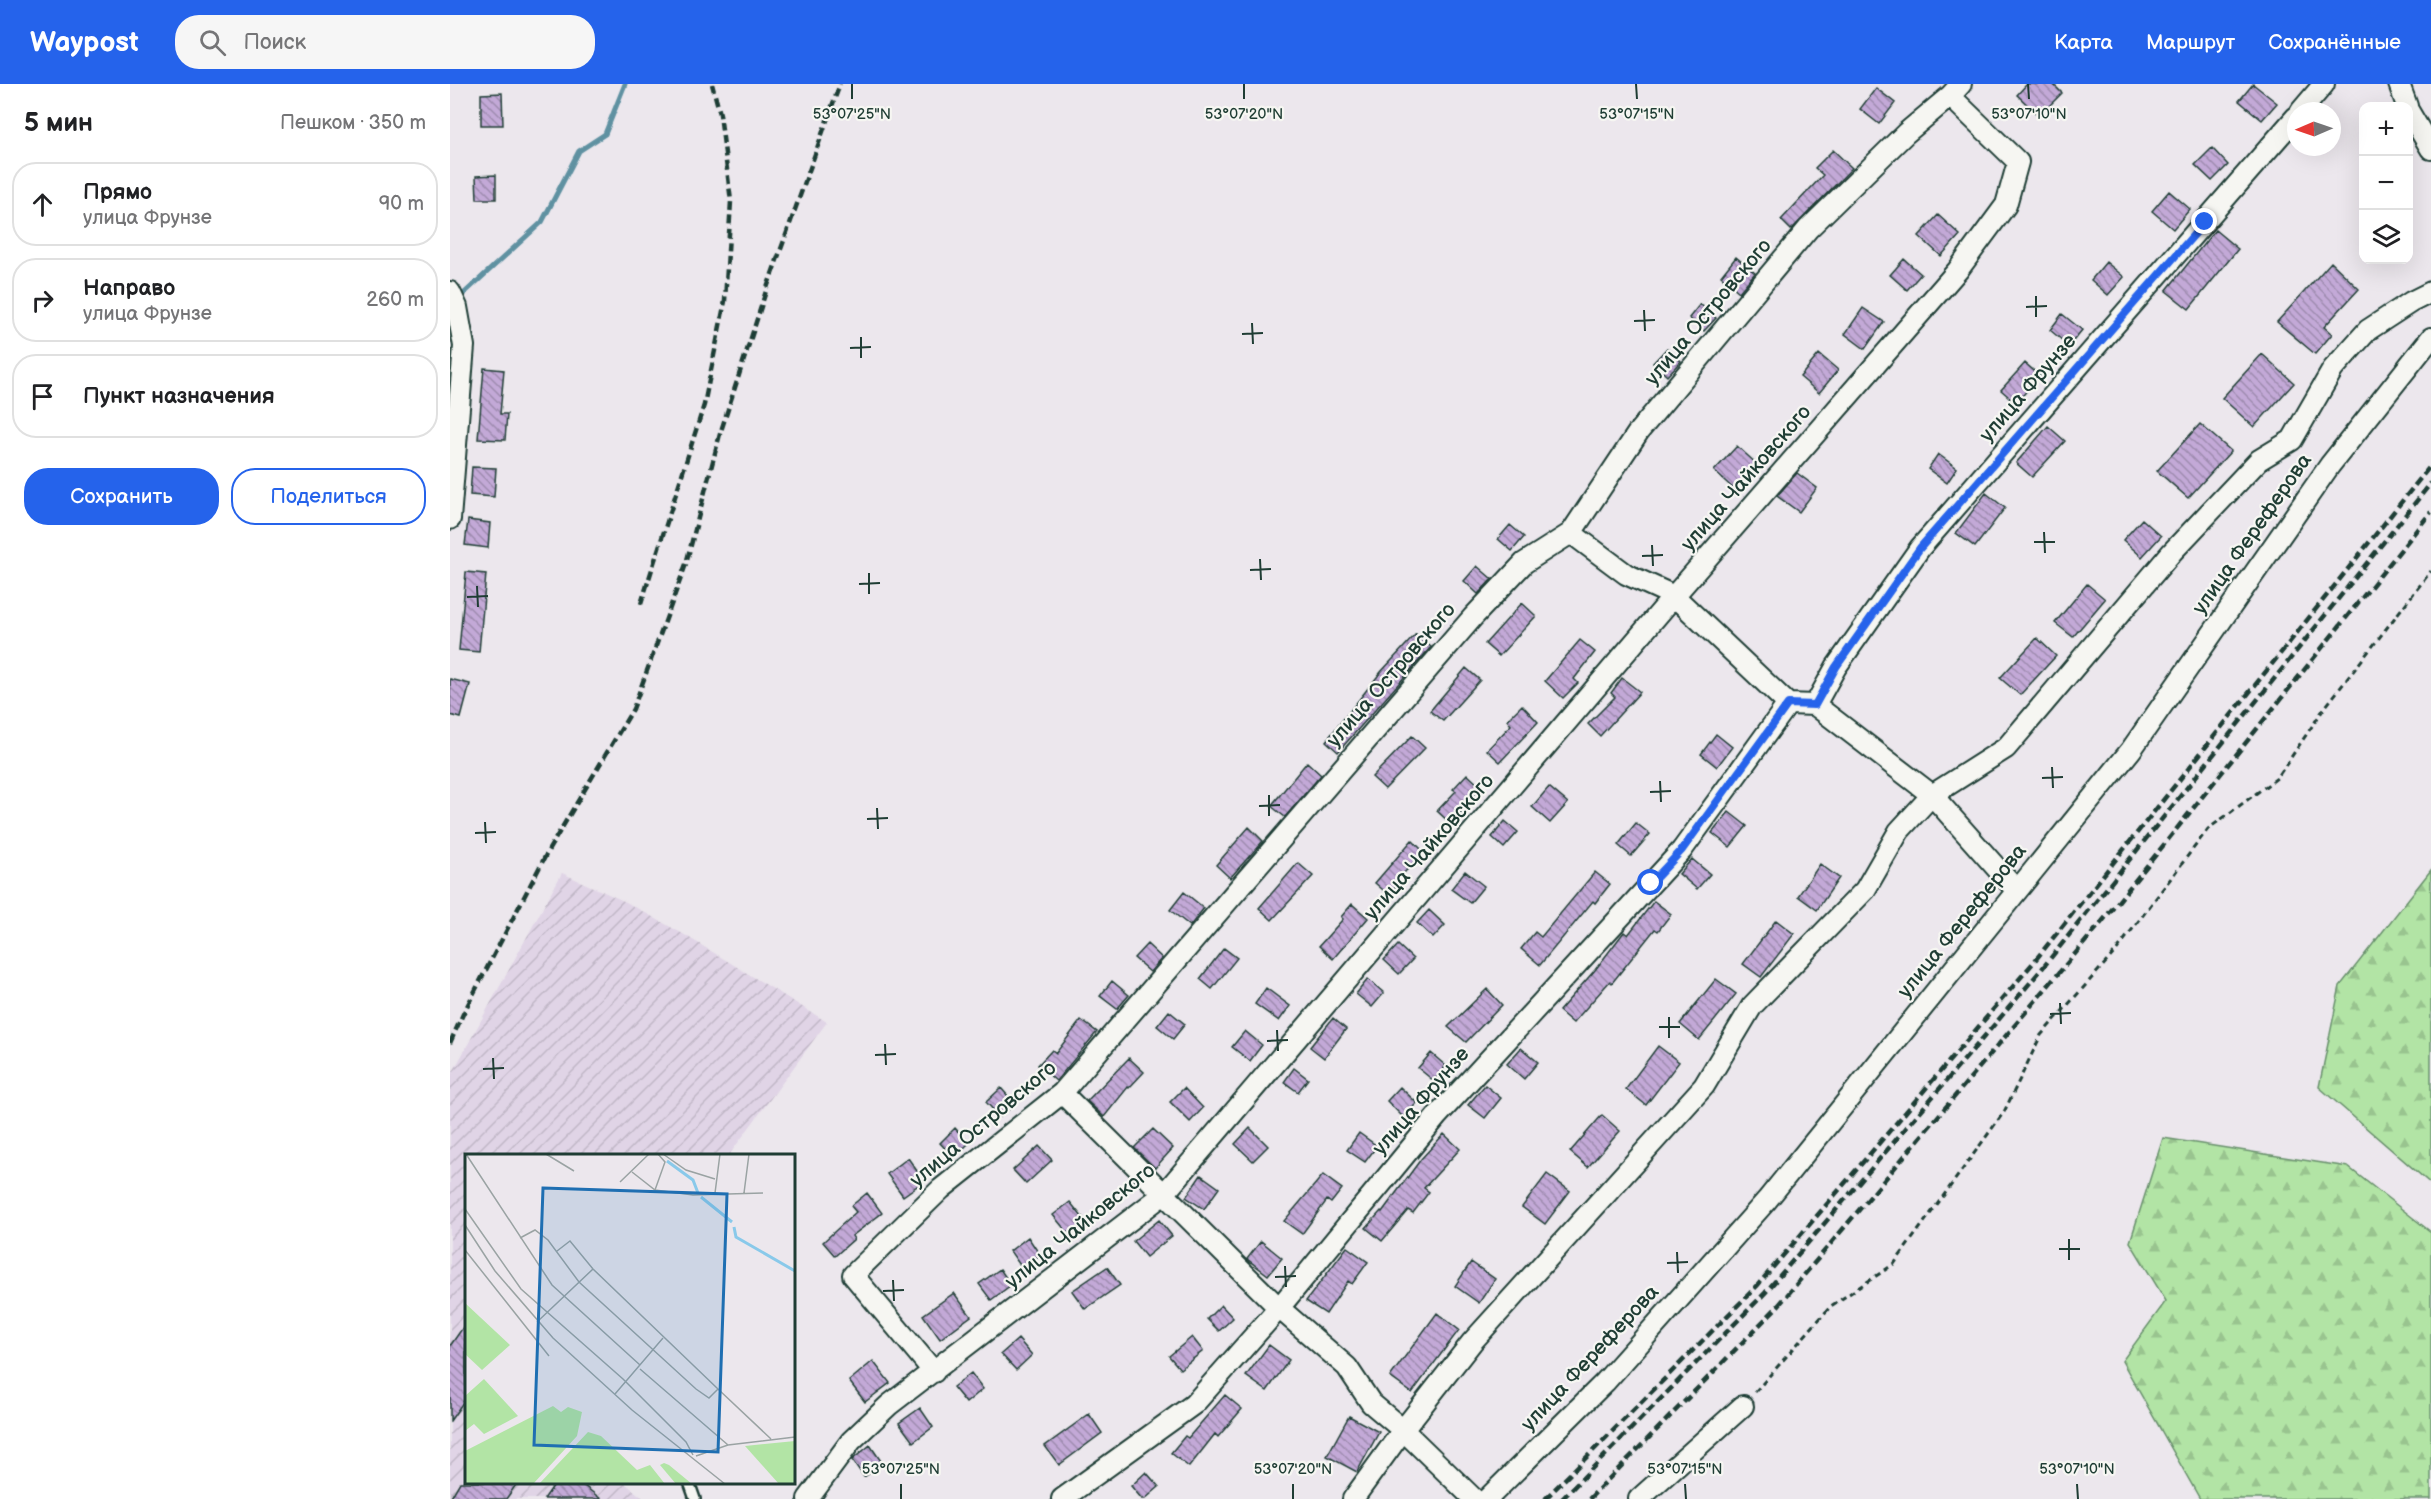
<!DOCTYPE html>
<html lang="ru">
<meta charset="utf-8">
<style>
body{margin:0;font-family:"Balsamiq Sans",sans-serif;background:#f6f6f6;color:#202124}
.controls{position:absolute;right:18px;top:18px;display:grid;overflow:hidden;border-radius:12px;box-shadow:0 6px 24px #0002}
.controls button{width:54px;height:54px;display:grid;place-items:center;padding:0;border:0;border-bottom:2px solid #e0e0e0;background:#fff;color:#202124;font:30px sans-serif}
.compass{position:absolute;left:1837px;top:18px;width:54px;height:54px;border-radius:50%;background:#fff;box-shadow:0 6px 24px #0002;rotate:268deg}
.stop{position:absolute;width:18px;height:18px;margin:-14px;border:4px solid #2563eb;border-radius:50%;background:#fff}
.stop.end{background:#2563eb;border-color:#fff;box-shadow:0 2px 6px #0008}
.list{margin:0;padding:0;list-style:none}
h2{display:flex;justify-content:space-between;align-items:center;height:78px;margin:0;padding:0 24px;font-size:26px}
h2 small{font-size:20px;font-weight:400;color:#757577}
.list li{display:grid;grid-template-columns:39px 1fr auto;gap:18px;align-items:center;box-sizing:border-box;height:84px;margin:0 12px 12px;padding:0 12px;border:2px solid #e0e0e0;border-radius:24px}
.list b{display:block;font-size:22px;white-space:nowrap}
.list p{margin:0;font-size:20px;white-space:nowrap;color:#757577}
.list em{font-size:20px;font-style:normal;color:#757577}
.actions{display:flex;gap:12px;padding:18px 24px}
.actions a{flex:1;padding:14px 0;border:2px solid #2563eb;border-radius:24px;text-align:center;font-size:21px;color:#2563eb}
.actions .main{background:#2563eb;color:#fff}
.icon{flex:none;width:33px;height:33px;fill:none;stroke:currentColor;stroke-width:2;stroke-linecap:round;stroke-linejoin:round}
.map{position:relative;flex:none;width:1981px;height:1415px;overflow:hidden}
header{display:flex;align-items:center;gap:36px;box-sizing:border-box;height:84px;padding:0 30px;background:#2563eb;color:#fff}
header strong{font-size:28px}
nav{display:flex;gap:33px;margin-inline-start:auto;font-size:21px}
.search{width:420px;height:54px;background:#f6f6f6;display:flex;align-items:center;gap:15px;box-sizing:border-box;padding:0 21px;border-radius:24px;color:#757577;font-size:22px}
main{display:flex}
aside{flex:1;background:#fff}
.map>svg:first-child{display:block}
.industrial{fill:url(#industrial-furrows)}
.forest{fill:url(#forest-firs);stroke:#68906c;stroke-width:1.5}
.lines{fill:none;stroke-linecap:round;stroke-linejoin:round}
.stream{stroke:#5f91a1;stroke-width:5}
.building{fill:url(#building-back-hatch);stroke:#1f3d34;stroke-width:1.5}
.lane-casing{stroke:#1f3d34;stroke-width:14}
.street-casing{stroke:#1f3d34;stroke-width:24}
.path{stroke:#1f3d34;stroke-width:3;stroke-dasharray:6 4.5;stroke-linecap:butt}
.lane{stroke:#f6f6f2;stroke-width:9}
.street{stroke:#f6f6f2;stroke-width:20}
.rail{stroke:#1f3d34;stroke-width:4.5;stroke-dasharray:9 4.5;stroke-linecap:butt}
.route{stroke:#2563eb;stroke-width:8}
.ticks{fill:none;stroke:#1f3d34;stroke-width:2}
.labels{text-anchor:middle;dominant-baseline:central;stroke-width:4.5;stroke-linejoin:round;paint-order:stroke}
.street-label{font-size:21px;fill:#1f3d34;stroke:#f6f6f2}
.inset-river{fill:none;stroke:#89c9ea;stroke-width:3}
.inset-road{fill:none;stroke:#9aa3a3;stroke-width:1.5}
.view{fill:#1f6fb2;fill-opacity:0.15;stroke:#1f6fb2;stroke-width:3}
.inset-edge{fill:none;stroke:#1f3d34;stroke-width:3}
.ticks-label{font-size:15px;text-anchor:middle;fill:#1f3d34;stroke:#f6f6f2;stroke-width:4.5;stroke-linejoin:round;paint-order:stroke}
</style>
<header>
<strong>Waypost</strong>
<div class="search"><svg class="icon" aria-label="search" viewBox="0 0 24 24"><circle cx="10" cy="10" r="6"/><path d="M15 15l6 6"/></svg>Поиск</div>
<nav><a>Карта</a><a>Маршрут</a><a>Сохранённые</a></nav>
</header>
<main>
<aside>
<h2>5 мин<small>Пешком · 350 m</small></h2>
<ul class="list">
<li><svg class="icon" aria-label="ahead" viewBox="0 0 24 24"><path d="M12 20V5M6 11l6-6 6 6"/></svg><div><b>Прямо</b><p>улица Фрунзе</p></div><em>90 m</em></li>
<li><svg class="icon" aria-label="right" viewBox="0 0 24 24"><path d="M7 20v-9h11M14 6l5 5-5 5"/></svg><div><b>Направо</b><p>улица Фрунзе</p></div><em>260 m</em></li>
<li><svg class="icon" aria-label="arrive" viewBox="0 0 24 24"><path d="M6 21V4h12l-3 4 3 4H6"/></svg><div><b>Пункт назначения</b></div></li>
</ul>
<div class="actions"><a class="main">Сохранить</a><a>Поделиться</a></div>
</aside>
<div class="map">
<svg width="1981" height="1415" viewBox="0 0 1981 1415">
<defs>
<pattern id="industrial-furrows" width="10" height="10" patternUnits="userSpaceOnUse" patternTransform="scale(1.5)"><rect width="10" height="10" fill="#e0d4e6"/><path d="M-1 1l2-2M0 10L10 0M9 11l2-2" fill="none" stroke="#c0b7c6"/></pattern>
<pattern id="forest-firs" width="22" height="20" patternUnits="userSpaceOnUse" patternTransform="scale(1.5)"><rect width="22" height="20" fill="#b2e4a5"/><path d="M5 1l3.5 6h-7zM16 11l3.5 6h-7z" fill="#99c48f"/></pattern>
<pattern id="building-back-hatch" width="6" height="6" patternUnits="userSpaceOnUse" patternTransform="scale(1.5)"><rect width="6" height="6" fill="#c3a9d7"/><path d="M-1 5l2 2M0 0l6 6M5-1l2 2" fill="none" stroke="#9e8baf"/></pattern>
</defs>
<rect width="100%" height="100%" fill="#ece7ed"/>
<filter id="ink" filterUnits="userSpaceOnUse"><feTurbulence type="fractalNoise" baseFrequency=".0167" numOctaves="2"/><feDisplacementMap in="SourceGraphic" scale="12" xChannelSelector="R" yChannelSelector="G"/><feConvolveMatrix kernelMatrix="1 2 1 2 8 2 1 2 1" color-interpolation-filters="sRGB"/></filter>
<g filter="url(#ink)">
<path class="industrial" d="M 112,789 L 176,818 L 233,850 L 377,938 L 279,1071 L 16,1072 L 16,1398 L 175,1399 L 194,1415 L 0,1415 L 0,993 Z"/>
<path class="forest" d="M 1981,786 L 1981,1100 L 1869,1003 L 1890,902 Z
M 1713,1054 L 1898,1083 L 1981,1148 L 1981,1415 L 1750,1415 L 1672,1277 L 1716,1217 L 1680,1158 Z"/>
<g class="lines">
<path class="stream" d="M 9,214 L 92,138 L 129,67 L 155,50 L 175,0"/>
</g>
<path class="building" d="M 1577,0 L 1603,0 L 1612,9 L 1589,32 L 1567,11 Z
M 1803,0 L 1827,19 L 1812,36 L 1789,17 Z
M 1426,4 L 1445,19 L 1429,40 L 1410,25 Z
M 52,9 L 53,41 L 31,41 L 31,10 Z
M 1762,64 L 1778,81 L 1762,97 L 1745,81 Z
M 1383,66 L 1402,84 L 1341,146 L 1331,136 L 1373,91 L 1365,84 Z
M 46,91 L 46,115 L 27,115 L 26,92 Z
M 1719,107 L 1740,125 L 1723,145 L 1702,127 Z
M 1488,131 L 1510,151 L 1491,172 L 1469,152 Z
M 1765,146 L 1788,165 L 1739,225 L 1716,207 Z
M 1286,173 L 1305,189 L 1289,208 L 1271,192 Z
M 1454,175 L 1471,190 L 1457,206 L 1440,191 Z
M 1656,178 L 1674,193 L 1658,211 L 1641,196 Z
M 1881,178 L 1909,205 L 1874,243 L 1882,250 L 1865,270 L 1827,238 Z
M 1250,220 L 1266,234 L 1254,247 L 1239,234 Z
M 1413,224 L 1434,238 L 1415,265 L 1395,250 Z
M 1612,230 L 1632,246 L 1619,262 L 1600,246 Z
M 1217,264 L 1231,277 L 1217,292 L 1203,279 Z
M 1369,270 L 1388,286 L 1369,309 L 1350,293 Z
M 1812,270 L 1844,299 L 1804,343 L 1772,314 Z
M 1575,279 L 1590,292 L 1566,319 L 1551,306 Z
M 34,284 L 54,286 L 50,330 L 57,330 L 55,356 L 28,355 Z
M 1750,340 L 1781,367 L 1738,414 L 1707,387 Z
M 1598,342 L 1615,357 L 1582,393 L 1566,379 Z
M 1287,362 L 1309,382 L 1287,408 L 1264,387 Z
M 1488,370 L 1507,384 L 1497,399 L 1478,385 Z
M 22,383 L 46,384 L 44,413 L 20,411 Z
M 1347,389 L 1367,404 L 1349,428 L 1327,412 Z
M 1536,409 L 1555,424 L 1525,463 L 1506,449 Z
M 1692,435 L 1711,452 L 1692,473 L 1673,456 Z
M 18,436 L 40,439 L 38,464 L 15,461 Z
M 1060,441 L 1074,453 L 1062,467 L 1048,455 Z
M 1027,482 L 1042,495 L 1028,510 L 1014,497 Z
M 16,488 L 36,490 L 29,568 L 9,566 Z
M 1637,500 L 1655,515 L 1623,553 L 1605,539 Z
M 1072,519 L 1086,532 L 1049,572 L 1035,560 Z
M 966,550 L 981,563 L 888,668 L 876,657 L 931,588 Z
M 1587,554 L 1606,572 L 1570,611 L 1550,594 Z
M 1130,556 L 1145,568 L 1124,595 L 1128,599 L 1113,614 L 1095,597 Z
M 1016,584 L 1030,596 L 993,637 L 980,627 Z
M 1172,594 L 1190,608 L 1150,652 L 1138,640 L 1165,613 L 1161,609 Z
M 0,595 L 20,600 L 11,634 L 0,631 Z
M 1072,621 L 1088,638 L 1050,678 L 1037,666 L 1061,641 L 1057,636 Z
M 1266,650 L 1282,663 L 1267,683 L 1251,670 Z
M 962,652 L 975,664 L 935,705 L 922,693 Z
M 857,678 L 871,691 L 835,733 L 821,722 Z
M 1017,690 L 1031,703 L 1010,725 L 1012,727 L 1000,739 L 987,727 L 1006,707 L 1003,705 Z
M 1099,703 L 1118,719 L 1100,739 L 1082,723 Z
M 1279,728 L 1297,742 L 1280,763 L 1262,749 Z
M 1055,737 L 1068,748 L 1054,764 L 1042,753 Z
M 1186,739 L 1200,750 L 1181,772 L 1168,761 Z
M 799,743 L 813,757 L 780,794 L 766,781 Z
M 962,756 L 974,768 L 951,792 L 953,793 L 939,811 L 925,799 Z
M 1242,775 L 1260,790 L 1247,805 L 1229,790 Z
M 848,779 L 863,792 L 822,836 L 809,824 Z
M 1370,780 L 1389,794 L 1367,826 L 1348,812 Z
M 1015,787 L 1034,802 L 1020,819 L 1001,805 Z
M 1145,788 L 1160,800 L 1145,819 L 1143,817 L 1090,881 L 1071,865 L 1085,848 L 1091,853 Z
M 734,808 L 754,824 L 740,842 L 720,826 Z
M 1204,817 L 1221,830 L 1208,847 L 1205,845 L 1162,899 L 1160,897 L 1123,939 L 1109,927 L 1145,886 L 1174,848 L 1178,851 Z
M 902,820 L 918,834 L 883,875 L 869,862 L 893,835 L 891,833 Z
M 979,826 L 995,841 L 983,854 L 967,839 Z
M 1326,836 L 1344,850 L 1311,893 L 1293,880 Z
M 697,860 L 712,874 L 700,888 L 684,874 Z
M 948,861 L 963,875 L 949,890 L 934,876 Z
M 774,864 L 787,874 L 762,905 L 750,895 Z
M 918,895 L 934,909 L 922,923 L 906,910 Z
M 1266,895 L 1286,910 L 1249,956 L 1230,940 Z
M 662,897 L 679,911 L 667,925 L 650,912 Z
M 816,904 L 840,922 L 829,937 L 805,920 Z
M 1037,905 L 1052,921 L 1016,958 L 998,943 Z
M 719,927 L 735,940 L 723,955 L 707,942 Z
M 883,934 L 896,945 L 874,974 L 860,963 Z
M 631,936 L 647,948 L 606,997 L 588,981 L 602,966 L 606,969 Z
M 795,947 L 812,961 L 800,977 L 782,963 Z
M 1208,962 L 1229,978 L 1196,1021 L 1176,1005 Z
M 1071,964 L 1088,978 L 1074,995 L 1057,980 Z
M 981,969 L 996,982 L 984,997 L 968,984 Z
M 679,974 L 694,988 L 679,1004 L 678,1003 L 654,1033 L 637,1017 Z
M 844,984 L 858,995 L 848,1008 L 834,998 Z
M 1035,1001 L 1051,1014 L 1035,1034 L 1018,1021 Z
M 950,1003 L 967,1019 L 953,1033 L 937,1017 Z
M 551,1004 L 565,1020 L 550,1033 L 536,1018 Z
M 734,1004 L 753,1024 L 740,1038 L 720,1018 Z
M 1152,1031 L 1170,1047 L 1138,1083 L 1120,1068 Z
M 505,1044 L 519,1059 L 504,1074 L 490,1059 Z
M 800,1044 L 818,1062 L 803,1077 L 785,1060 Z
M 703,1045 L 723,1064 L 705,1084 L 684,1064 Z
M 909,1049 L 927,1062 L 915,1078 L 897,1066 Z
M 994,1050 L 1010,1065 L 974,1104 L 979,1108 L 963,1129 L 958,1126 L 932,1157 L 916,1144 L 931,1127 L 932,1128 L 971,1075 Z
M 589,1062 L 602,1076 L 576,1100 L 563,1086 Z
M 458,1074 L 474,1097 L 453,1112 L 437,1090 Z
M 1097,1090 L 1120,1107 L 1095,1140 L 1072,1123 Z
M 751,1091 L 769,1104 L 754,1125 L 736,1113 Z
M 873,1091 L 892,1105 L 881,1119 L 877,1116 L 852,1150 L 834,1137 Z
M 417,1109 L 432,1129 L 402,1152 L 404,1155 L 385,1172 L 373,1158 L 406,1128 L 401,1122 Z
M 620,1118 L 637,1139 L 621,1153 L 603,1131 Z
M 709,1136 L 722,1152 L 696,1173 L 683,1157 Z
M 578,1153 L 590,1171 L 572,1184 L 560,1167 Z
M 811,1157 L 832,1174 L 818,1191 L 797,1175 Z
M 897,1163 L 918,1178 L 902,1200 L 898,1197 L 876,1230 L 856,1217 Z
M 1021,1178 L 1045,1195 L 1029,1219 L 1005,1202 Z
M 657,1183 L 670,1201 L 635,1225 L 622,1207 Z
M 550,1185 L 561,1201 L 541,1216 L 529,1200 Z
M 504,1209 L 521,1232 L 490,1255 L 473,1231 Z
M 771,1221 L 783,1234 L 769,1247 L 757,1235 Z
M 987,1229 L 1009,1246 L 962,1309 L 940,1293 Z
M 16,1239 L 16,1314 L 0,1337 L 0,1262 Z
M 742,1253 L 753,1267 L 730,1285 L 719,1272 Z
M 568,1255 L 582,1271 L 566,1286 L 551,1270 Z
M 819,1261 L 839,1276 L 817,1307 L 796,1292 Z
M 423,1277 L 440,1299 L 415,1318 L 399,1297 Z
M 521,1289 L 533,1305 L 516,1319 L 503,1303 Z
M 775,1311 L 792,1325 L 768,1353 L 765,1350 L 739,1383 L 721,1369 L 735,1352 L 738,1354 Z
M 470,1324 L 483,1343 L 463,1358 L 449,1339 Z
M 639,1330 L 652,1349 L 609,1381 L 595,1362 Z
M 899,1332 L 929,1348 L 907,1388 L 877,1372 Z
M 420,1361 L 433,1380 L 414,1393 L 402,1376 Z
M 696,1388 L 709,1403 L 695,1415 L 692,1415 L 681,1402 Z
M 10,1398 L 68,1398 L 56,1415 L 0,1415 Z
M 106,1398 L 129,1398 L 151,1415 L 94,1415 Z"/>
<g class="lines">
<defs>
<path id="lane" d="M 239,1398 L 245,1415"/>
<path id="street" d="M 1949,0 L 1957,22
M 1958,26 L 1981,65
M 1851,27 L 1874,0
M 0,208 L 7,223 L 14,262 L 0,435
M 1121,449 L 1176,490 L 1224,512 L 1338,620 L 1365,621 L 1482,711 L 1567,807
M 1365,621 L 1386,583 L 1470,464 L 1846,33
M 612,1009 L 829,1224 L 897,1283 L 921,1319 L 953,1346 L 1024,1415
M 484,1288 L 403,1191 L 491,1105 L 612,1009 L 1023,533 L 1074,479 L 1121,449 L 1189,347 L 1358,145 L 1456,49 L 1500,12
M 358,1415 L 401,1357 L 439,1321 L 714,1110 L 1224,512 L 1508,186 L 1556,121 L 1568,78 L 1500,12 L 1511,0
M 612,1415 L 744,1320 L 829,1224 L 987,1032 L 1232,766 L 1338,620
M 903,1415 L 953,1346 L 1022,1258 L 1254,1002 L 1302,922 L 1415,806 L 1449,747 L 1482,711 L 1556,664 L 1722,468 L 1809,376 L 1842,356 L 1883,285 L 1918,246 L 1961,218 L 1981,208
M 1037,1415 L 1155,1298 L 1317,1116 L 1681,666 L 1880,381 L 1981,254
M 1189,1415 L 1293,1322"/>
</defs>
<use href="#lane" class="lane-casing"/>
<use href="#street" class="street-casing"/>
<path class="path" d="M 1305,1308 L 1381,1222 L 1444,1180 L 1554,1028 L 1591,951 L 1666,867 L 1758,745 L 1827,694 L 1873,626 L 1981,487"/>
<use href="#lane" class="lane"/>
<use href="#street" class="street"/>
<path class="rail" d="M 191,520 L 254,321 L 275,217 L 281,117 L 270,30 L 262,0
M 0,959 L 13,930 L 98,767 L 183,625 L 236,480 L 270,350 L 317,204 L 390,0
M 1095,1415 L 1307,1202 L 1583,879 L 1981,381
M 1112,1415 L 1315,1209 L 1591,886 L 1981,399
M 1139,1415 L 1328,1222 L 1651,839 L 1981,428"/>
</g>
</g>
<g class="lines" filter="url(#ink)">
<path class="route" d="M 1201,799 L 1232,766 L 1338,620 L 1365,621 L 1386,583 L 1470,464 L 1755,138"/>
</g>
<path class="ticks" d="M 402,0 L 402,15M 794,0 L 794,15M 1186,0 L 1187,15M 1578,0 L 1579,15M 1586,212 L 1586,233M 1576,223 L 1597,222M 1194,226 L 1195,247M 1184,237 L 1205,236M 802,239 L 803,260M 792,250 L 813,249M 411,253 L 411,274M 400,264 L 421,263M 1594,448 L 1595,469M 1584,458 L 1605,458M 1202,461 L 1203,482M 1192,472 L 1213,471M 810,475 L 811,496M 800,486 L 821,485M 419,489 L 419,510M 409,500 L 430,499M 27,502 L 28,523M 17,513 L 38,512M 1602,683 L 1603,704M 1592,694 L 1613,693M 1210,697 L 1211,718M 1200,708 L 1221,707M 819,711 L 819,732M 809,722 L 830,721M 427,724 L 428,745M 417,735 L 438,734M 35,738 L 36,759M 25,749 L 46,748M 1610,919 L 1611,940M 1600,930 L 1621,929M 1219,933 L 1219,954M 1209,943 L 1230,943M 827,946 L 828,967M 817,957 L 838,956M 435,960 L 436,981M 425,971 L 446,970M 43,974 L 44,995M 33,985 L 54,984M 1619,1155 L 1619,1176M 1609,1165 L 1630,1165M 1227,1168 L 1228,1189M 1217,1179 L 1238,1178M 835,1182 L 836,1203M 825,1193 L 846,1192M 443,1196 L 444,1217M 433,1207 L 454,1206M 451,1400 L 451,1415M 843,1400 L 843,1415M 1235,1400 L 1236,1415M 1627,1400 L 1628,1415"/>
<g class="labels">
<g class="street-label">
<text transform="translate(1258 228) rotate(-50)">улица Островского</text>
<text transform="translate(1578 304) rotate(-49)">улица Фрунзе</text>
<text transform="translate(1296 394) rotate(-49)">улица Чайковского</text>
<text transform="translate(1802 450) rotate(-55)">улица Фереферова</text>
<text transform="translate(941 591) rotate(-49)">улица Островского</text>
<text transform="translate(979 763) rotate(-49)">улица Чайковского</text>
<text transform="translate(1512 837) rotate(-51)">улица Фереферова</text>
<text transform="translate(971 1017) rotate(-49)">улица Фрунзе</text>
<text transform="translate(533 1040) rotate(-40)">улица Островского</text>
<text transform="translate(630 1142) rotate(-39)">улица Чайковского</text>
<text transform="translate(1140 1274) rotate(-47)">улица Фереферова</text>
</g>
</g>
<g transform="translate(15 1070)">
<rect width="330" height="330" fill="#ece7ed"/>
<path d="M 0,149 L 45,191 L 17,216 L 0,200 ZM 19,225 L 53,262 L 19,280 L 9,270 L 0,277 L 0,242 ZM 88,252 L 96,258 L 103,253 L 117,258 L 112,282 L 69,329 L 0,330 L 0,297 ZM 123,278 L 136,282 L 172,316 L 185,311 L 200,330 L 74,330 ZM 199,309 L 204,311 L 227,330 L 211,330 L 195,311 Z" fill="#b2e4a5"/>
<path d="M 330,287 L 330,330 L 314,330 L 280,292 Z" fill="#b2e4a5"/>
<path class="inset-river" d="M 202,7 L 228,26 L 233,39M 236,43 L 267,68M 269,73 L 271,83 L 330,117"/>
<path class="inset-road" d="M 1,0 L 87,131 L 175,211M 81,0 L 109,17M 198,0 L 221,16 L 250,25M 167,18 L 190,36 L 228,41 L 298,39M 155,28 L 184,0M 190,36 L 200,8 L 193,0M 250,39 L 255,0M 279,39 L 284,0M 0,55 L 56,135 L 158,225 L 221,288 L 228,301M 0,71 L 30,117 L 88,184 L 167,256 L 260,330M 55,84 L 70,76 L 83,86 L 114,128 L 231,235 L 244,244 L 253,235 L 306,285M 0,96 L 84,202M 92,97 L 105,87 L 128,115 L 253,235M 72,168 L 128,115M 175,215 L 263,291M 150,240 L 198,184M 231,302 L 263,291 L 330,283"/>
<path class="view" d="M 78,34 L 262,40 L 253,298 L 69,291 Z"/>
<rect width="330" height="330" class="inset-edge"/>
</g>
<g class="ticks-label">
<text x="402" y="35">53°07'25"N</text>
<text x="794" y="35">53°07'20"N</text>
<text x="1187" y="35">53°07'15"N</text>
<text x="1579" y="35">53°07'10"N</text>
<text x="451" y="1390">53°07'25"N</text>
<text x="843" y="1390">53°07'20"N</text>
<text x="1235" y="1390">53°07'15"N</text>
<text x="1627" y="1390">53°07'10"N</text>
</g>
</svg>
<div class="controls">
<button>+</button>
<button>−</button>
<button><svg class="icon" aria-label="layers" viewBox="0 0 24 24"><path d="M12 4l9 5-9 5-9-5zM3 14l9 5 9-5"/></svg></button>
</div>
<svg class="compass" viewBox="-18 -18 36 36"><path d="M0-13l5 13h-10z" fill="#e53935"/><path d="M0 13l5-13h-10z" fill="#757577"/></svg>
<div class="stop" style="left:1201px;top:799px"></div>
<div class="stop end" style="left:1755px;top:138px"></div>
</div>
</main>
